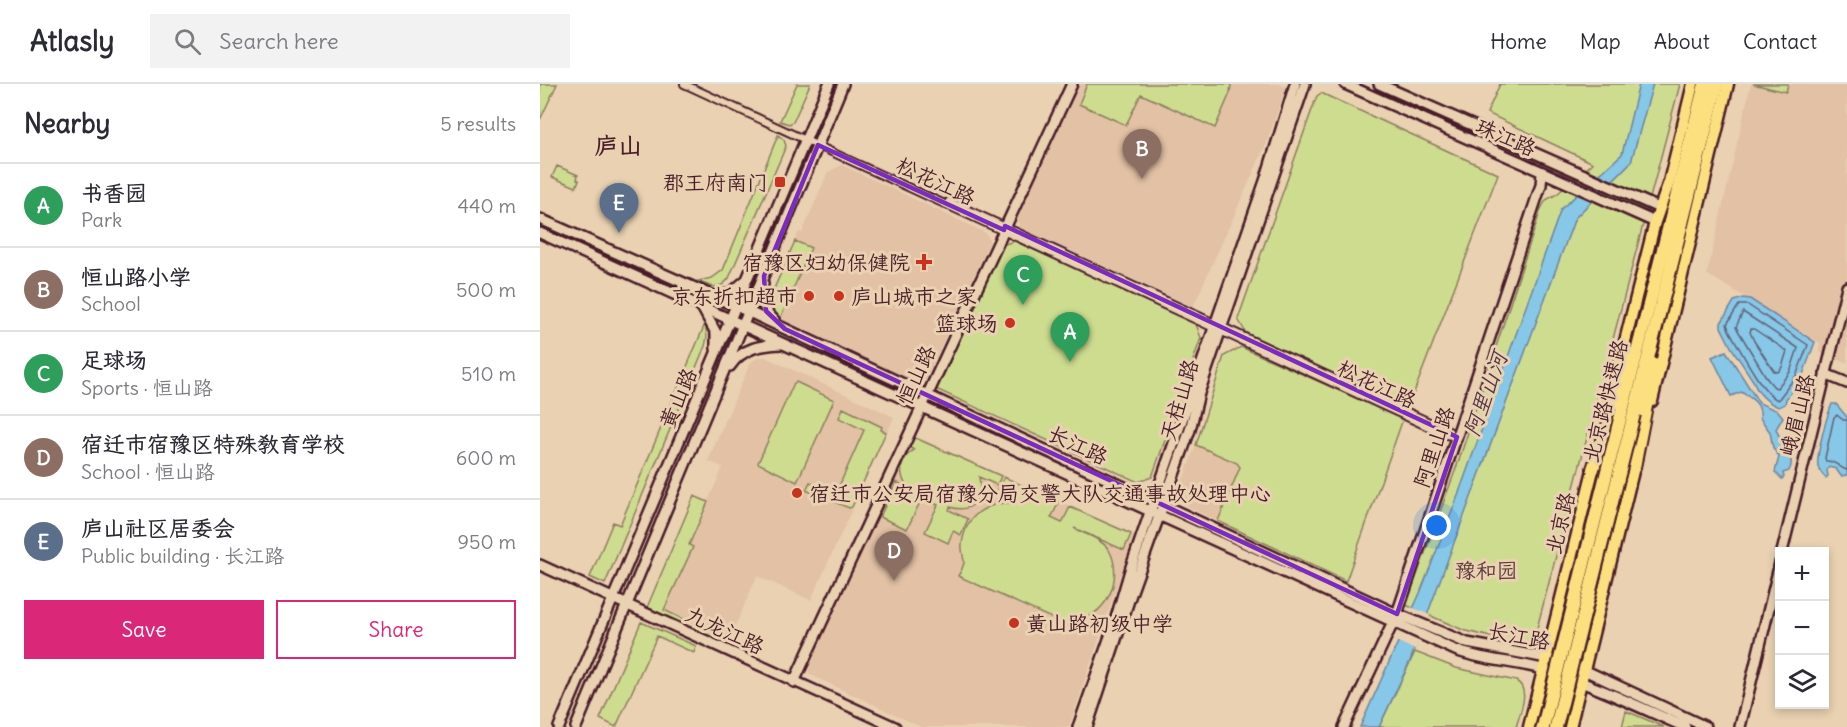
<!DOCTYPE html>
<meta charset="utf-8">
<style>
body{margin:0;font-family:Delius,"LXGW WenKai TC",sans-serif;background:#f2f2f3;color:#2b2b33}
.controls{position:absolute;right:18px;bottom:18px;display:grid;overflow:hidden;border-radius:0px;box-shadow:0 3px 9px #0003}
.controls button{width:54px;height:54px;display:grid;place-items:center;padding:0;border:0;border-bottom:2px solid #e1e1e2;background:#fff;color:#2b2b33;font:30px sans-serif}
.you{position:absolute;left:897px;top:442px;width:21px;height:21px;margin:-15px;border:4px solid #fff;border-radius:50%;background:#1a73e8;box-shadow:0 0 0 9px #1a73e833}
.badge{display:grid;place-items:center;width:39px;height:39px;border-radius:50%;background:#db2777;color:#fff;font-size:20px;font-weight:700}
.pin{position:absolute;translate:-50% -50px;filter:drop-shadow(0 2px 3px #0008)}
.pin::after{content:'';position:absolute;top:32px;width:21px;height:18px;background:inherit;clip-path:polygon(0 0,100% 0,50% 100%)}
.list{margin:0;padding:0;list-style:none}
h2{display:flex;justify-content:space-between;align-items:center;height:78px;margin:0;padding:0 24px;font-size:26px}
h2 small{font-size:20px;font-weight:400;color:#7c7c81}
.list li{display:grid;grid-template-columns:39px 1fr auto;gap:18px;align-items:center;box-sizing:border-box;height:84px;padding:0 24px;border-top:2px solid #e1e1e2}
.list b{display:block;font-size:22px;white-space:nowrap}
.list p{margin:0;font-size:20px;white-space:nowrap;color:#7c7c81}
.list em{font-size:20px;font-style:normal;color:#7c7c81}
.actions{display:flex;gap:12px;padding:18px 24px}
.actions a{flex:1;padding:14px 0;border:2px solid #db2777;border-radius:0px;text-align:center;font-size:21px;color:#db2777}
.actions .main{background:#db2777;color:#fff}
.icon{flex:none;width:33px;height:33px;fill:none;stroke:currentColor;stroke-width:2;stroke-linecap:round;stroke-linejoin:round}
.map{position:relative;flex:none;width:1307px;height:643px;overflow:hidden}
header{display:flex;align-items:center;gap:36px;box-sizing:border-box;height:84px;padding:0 30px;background:#fff;border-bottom:2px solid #e1e1e2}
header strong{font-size:28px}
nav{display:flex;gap:33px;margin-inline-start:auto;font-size:21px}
.search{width:420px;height:54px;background:#f2f2f3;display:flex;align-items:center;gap:15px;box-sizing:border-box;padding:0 21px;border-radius:0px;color:#7c7c81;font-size:22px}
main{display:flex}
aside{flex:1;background:#fff}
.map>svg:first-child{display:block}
.built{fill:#e2c1a4}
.green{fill:#cedc90;stroke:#8c7e5e;stroke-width:1.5}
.water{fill:#87c7e7;stroke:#6f849c;stroke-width:1.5}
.pier{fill:#e9d1b1}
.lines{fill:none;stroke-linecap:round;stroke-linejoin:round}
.shore{stroke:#626276;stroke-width:1.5}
.street-casing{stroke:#4a1f2b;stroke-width:10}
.secondary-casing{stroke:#4a1f2b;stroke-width:14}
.primary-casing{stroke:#4a1f2b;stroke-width:15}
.highway-casing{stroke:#4a1f2b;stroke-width:16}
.street{stroke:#e9d1b1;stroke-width:6}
.secondary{stroke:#e9d1b1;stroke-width:9}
.primary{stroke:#fce080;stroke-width:10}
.highway{stroke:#fce080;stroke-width:12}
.highway-bridge-casing{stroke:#4a1f2b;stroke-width:16;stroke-linecap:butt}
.highway-bridge{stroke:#fce080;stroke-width:12}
.marked{fill:none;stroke:#7b2cbf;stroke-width:4.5;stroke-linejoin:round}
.poi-dot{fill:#c8321e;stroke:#e9d1b1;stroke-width:2}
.labels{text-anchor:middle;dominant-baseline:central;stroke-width:6;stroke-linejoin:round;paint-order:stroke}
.street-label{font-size:21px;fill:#4a1f2b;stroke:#e9d1b1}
.poi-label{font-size:21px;fill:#4a1f2b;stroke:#e9d1b1;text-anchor:end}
.park-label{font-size:21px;fill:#5e3b3a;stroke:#e9d1b1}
.water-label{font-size:22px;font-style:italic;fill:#533847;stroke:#e9d1b1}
.quarter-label{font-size:24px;font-weight:bold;fill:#4a1f2b;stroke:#e9d1b1}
</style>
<header>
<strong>Atlasly</strong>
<div class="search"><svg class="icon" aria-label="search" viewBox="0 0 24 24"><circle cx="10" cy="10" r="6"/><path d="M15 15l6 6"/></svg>Search here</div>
<nav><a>Home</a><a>Map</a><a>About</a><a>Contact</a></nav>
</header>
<main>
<aside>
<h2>Nearby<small>5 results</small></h2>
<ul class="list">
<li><span class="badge" style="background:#2e9e5b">A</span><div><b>书香园</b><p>Park</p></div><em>440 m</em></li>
<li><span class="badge" style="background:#8d6e63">B</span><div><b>恒山路小学</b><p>School</p></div><em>500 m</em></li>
<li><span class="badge" style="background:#2e9e5b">C</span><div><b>足球场</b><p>Sports · 恒山路</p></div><em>510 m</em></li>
<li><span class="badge" style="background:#8d6e63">D</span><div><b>宿迁市宿豫区特殊教育学校</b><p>School · 恒山路</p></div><em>600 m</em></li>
<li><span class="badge" style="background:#5c6f8a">E</span><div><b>庐山社区居委会</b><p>Public building · 长江路</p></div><em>950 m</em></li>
</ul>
<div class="actions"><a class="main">Save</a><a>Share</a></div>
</aside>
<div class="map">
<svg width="1307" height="643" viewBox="0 0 1307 643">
<rect width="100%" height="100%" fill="#e9d1b1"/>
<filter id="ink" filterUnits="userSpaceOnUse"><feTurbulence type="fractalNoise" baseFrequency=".0167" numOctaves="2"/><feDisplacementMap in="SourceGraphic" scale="12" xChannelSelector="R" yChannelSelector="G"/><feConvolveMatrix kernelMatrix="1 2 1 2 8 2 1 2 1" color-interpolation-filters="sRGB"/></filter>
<g filter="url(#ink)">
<path class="built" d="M 537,0 L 739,0 L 746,3 L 727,58 L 653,223 L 530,166 L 528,169 L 481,147 L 476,132 Z
M 1211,0 L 1307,0 L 1307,279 L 1279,268 L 1280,259 L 1167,190 Z
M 302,81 L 446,149 L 450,158 L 385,297 L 380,300 L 232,231 L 226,223 L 259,148 L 262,149 L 288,88 Z
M 220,273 L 225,273 L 354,333 L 271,516 L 217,492 L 189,556 L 124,527 L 153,463 L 149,461 L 183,383 L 168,377 L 210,280 L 214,276 Z
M 373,351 L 594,451 L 529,643 L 381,643 L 269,590 L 269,577 Z
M 656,361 L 697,379 L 700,383 L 678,437 L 650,424 L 642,415 L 639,407 Z"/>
<path class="green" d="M 0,0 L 17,0 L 0,36 Z
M 257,0 L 270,0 L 255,34 L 253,38 L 249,40 L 240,37 Z
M 547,0 L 691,0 L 690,9 L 675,44 L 601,10 L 586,41 L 539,20 Z
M 960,0 L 1140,0 L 996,548 L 989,560 L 982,561 L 923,546 L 866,521 L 919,376 L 1001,125 L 1006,116 L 1017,110 L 1053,79 L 947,29 Z
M 1213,0 L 1248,0 L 1246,8 Z
M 781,9 L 958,90 L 868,324 L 706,249 L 698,235 L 774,20 L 777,12 Z
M 238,51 L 244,56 L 246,62 L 189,194 C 180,207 170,203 158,197 L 172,194 L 183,186 Z
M 17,82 L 38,91 L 37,95 L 39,96 L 36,103 L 12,93 Z
M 255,157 L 271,164 L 240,235 L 232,231 L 226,223 Z
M 475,157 L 656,240 L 661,254 L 612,393 L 598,398 L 396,305 L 396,302 L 461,161 Z
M 165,240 L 167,253 L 165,262 L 65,500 L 50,493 L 73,438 L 80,441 Z
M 701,263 L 863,335 L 806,497 L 678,437 L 700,383 L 697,379 L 656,361 L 684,272 Z
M 256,298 L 294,316 L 257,398 L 218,379 L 254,299 Z
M 303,324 L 342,343 L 341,346 L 346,348 L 312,423 L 309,424 L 266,406 L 270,398 L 296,409 L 324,346 L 299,334 Z
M 373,353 L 461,392 L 457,401 L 439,393 C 443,415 433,430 410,423 L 409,426 L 428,435 L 421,451 L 413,447 L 408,459 L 385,448 L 398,421 L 382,414 L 367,445 L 340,433 L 356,398 L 367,403 C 358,389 360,374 374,366 L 369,363 Z
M 464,393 L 519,418 L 511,434 L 522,439 L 530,423 L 591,450 L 584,466 L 534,444 C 545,451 561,454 569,466 C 585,494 565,537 532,536 L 529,542 L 418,492 C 420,489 423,483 424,479 C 424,473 421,466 422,460 C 426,429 449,417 477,419 L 457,409 Z
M 154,412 L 168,418 L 149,461 L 153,463 L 124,526 L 147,537 L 144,543 L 106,526 Z
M 101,538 L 156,562 L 154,569 L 117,552 L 76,643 L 60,635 Z
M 156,541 L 189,556 L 186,562 L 153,546 Z
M 875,568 L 916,584 L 976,597 C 991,605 980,629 976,643 L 839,643 Z
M 1086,627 L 1124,643 L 1082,643 Z"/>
<path class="water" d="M 1099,0 L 1113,0 L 1091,78 L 1035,134 L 870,577 L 839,643 L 820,643 L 880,509 L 916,417 L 1021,125 L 1082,70 Z
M 1203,214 L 1210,215 L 1275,258 L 1261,296 L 1246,315 L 1245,320 L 1239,323 C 1229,320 1216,308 1214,298 L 1191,263 L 1181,243 L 1181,239 L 1194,217 Z
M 1186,267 L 1219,319 L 1238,327 L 1243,333 L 1236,345 C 1241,360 1257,373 1249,387 L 1243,389 L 1244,393 L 1242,395 L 1235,388 L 1239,373 L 1233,364 L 1230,348 L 1220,334 C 1222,320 1212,314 1201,308 L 1191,312 L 1172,273 Z
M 1292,320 L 1296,320 L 1307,333 L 1307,391 L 1301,392 L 1296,385 L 1289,383 L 1287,386 L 1288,392 L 1286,394 C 1283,391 1279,387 1278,382 C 1276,371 1287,331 1292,320 Z"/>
<path class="pier" d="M 871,523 L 890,531 L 875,566 L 856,557 Z"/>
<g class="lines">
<path class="shore" d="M 1199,221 L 1208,221 L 1268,261 L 1256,292 L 1238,316 C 1222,310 1199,263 1189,246 L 1187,240 Z
M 1203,228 L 1258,264 L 1250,288 L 1237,304 L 1234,303 L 1228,296 L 1196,243 Z
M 1211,245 L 1214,245 L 1247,267 L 1242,283 L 1238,288 L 1234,287 L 1214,257 L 1210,248 Z
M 1307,336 L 1303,336 L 1297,331 L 1294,333 L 1285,374 L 1286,377 C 1297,377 1300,385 1307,386"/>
<defs>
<path id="street" d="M 144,0 L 906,351 L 917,353
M 409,117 L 909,347"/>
<path id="secondary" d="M 805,0 L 1115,138
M 839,0 L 1119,124
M 0,135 L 209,228 L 857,530 L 927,559 L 1007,574 L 1044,586 L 1166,643
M 0,149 L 915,566 C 944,577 976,577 1005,586 C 1053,600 1099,623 1145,643
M 223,200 C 221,214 223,227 234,236
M 176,212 L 190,210 L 205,197
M 162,223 L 176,249 L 176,265
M 190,282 C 202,264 221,261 241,260
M 1285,290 L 1307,299
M 1242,468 L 1307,203
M 0,481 L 355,643
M 254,598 L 532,0
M 19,643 L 289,0
M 36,643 L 303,0
M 538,643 L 573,544 L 591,483 L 725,97 L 755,0
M 547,643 L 591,510 L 650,346 L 659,309 L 765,0
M 804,643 L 857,530 L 1001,101 L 1002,89
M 1200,643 L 1240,479"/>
<path id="primary" d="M 1112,317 L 1188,0
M 1068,325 L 1115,138 L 1129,98 L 1153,0
M 989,643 L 1055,378
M 1030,643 L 1096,375"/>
<path id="highway" d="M 1082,327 L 1165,0
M 1094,330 L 1177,0
M 1094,383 L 1114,281
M 1053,385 L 1071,333 L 1089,270"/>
</defs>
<use href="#street" class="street-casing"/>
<use href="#secondary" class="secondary-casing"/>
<use href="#primary" class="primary-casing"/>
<use href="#highway" class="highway-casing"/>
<use href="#street" class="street"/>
<use href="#secondary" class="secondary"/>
<use href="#primary" class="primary"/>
<use href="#highway" class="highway"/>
<defs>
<path id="highway-bridge" d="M 1003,643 L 1082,327
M 1016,643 L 1094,330"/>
</defs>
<use href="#highway-bridge" class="highway-bridge-casing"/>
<use href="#highway-bridge" class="highway-bridge"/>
</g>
</g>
<path class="marked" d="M 278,61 L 464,146 L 465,142 L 917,353 L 857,530 L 245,245 L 226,227 L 224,192 Z"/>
<g class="poi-dot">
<rect x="234" y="92" width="12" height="12" rx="3"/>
<path d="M381 169h6v6h6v6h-6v6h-6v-6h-6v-6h6z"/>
<circle cx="269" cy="212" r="6"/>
<circle cx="299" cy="212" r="6"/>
<circle cx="470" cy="239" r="6"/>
<circle cx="257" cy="409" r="6"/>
<circle cx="474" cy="539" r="6"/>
</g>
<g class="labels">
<g class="street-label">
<text transform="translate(966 53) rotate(24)">珠江路</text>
<text transform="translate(396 97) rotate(25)">松花江路</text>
<text transform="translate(376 291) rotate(-65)">恒山路</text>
<text transform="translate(837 300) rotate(25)">松花江路</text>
<text transform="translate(138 314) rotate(-67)">黄山路</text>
<text transform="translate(639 316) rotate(-73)">天柱山路</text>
<text transform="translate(1065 317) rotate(-76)">北京路快速路</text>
<text transform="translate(1257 331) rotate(-76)">峨眉山路</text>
<text transform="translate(538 361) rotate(25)">长江路</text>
<text transform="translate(894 363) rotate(-71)">阿里山路</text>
<text transform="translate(1020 439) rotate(-76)">北京路</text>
<text transform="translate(185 546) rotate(25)">九龙江路</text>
<text transform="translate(979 552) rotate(11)">长江路</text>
</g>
<g class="poi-label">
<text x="228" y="98">郡王府南门</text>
<text x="370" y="178">宿豫区妇幼保健院</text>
<text x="257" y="212">京东折扣超市</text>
<text x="311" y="212" text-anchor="start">庐山城市之家</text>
<text x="458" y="239">篮球场</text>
<text x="269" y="409" text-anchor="start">宿迁市公安局宿豫分局交警大队交通事故处理中心</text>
<text x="486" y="539" text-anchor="start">黄山路初级中学</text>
</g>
<g class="park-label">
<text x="946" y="486">豫和园</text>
</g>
<g class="water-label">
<text transform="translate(945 310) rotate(-70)">阿里山河</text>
</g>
<g class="quarter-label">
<text x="78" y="61">庐山</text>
</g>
</g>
</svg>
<div class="controls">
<button>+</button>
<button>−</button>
<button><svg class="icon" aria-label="layers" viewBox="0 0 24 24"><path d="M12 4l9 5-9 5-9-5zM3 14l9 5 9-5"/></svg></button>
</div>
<div class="you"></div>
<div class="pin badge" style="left:530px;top:278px;background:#2e9e5b">A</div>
<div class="pin badge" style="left:602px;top:95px;background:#8d6e63">B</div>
<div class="pin badge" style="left:483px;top:221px;background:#2e9e5b">C</div>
<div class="pin badge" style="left:354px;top:497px;background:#8d6e63">D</div>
<div class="pin badge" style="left:79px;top:149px;background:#5c6f8a">E</div>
</div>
</main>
